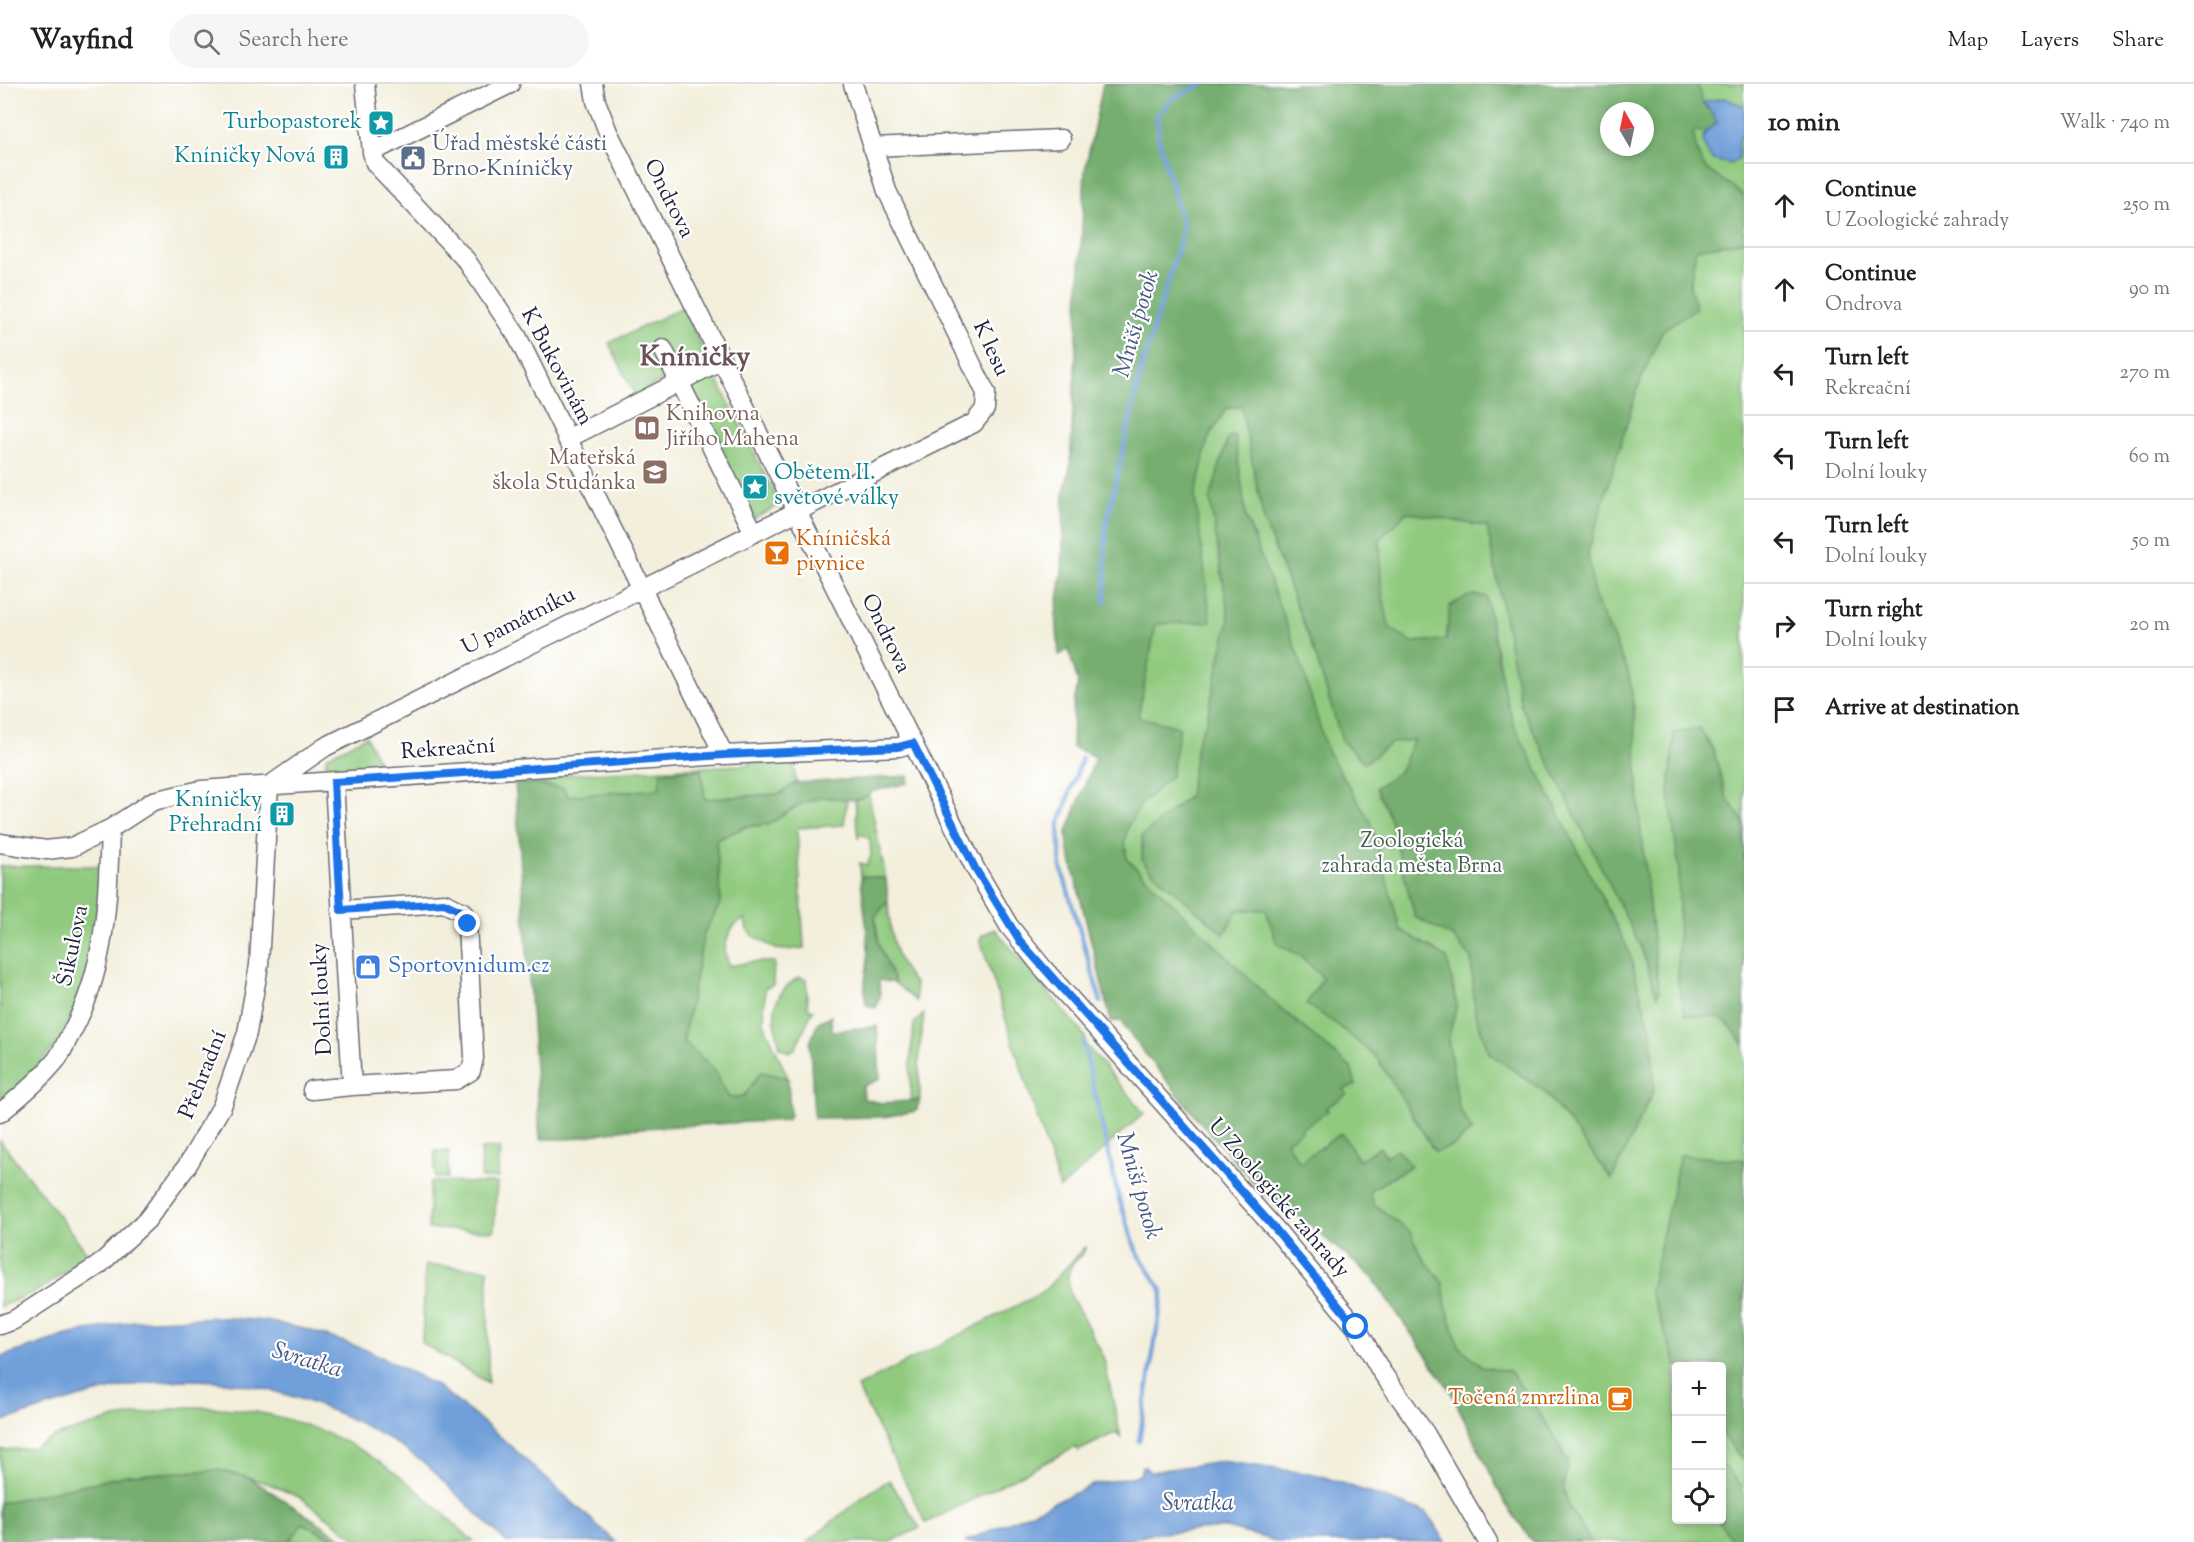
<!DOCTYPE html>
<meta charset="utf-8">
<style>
body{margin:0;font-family:"Sorts Mill Goudy",serif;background:#f6f6f6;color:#202124}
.controls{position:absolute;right:18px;bottom:18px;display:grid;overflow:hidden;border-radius:6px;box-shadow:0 3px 9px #0003}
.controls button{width:54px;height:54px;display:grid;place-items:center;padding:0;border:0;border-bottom:2px solid #e0e0e0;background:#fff;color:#202124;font:30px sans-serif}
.compass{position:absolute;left:1600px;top:18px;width:54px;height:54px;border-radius:50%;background:#fff;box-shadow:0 3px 9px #0003;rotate:351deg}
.stop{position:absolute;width:18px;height:18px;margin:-14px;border:4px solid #1a73e8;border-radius:50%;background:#fff}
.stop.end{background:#1a73e8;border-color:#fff;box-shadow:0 2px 6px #0008}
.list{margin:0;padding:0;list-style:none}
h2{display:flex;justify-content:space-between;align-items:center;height:78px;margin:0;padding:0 24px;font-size:26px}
h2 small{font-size:20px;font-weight:400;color:#757577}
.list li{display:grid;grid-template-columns:39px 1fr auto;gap:18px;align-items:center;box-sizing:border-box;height:84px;padding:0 24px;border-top:2px solid #e0e0e0}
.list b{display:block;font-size:22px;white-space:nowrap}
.list p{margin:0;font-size:20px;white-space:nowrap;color:#757577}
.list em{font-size:20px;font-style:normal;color:#757577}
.icon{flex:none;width:33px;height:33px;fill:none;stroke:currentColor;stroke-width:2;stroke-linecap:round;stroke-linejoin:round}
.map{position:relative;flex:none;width:1744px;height:1458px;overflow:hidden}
header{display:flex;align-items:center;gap:36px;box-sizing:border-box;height:84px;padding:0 30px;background:#fff;border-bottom:2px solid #e0e0e0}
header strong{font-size:28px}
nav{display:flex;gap:33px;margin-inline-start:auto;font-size:21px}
.search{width:420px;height:54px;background:#f6f6f6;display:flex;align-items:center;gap:15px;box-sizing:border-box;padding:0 21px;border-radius:33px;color:#757577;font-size:22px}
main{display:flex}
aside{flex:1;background:#fff}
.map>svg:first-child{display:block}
.green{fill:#90ca7f;stroke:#59765d;stroke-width:1.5;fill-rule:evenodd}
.forest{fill:#74ae6e;stroke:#4b6854;stroke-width:1.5;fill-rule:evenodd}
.water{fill:#709fd9;stroke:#49608a;stroke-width:1.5}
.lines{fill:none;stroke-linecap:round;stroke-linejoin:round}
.stream{stroke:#709fd9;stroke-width:4.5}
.minor-casing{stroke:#6b6a73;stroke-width:21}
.minor{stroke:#fff;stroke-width:18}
.route{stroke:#1a73e8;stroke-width:8}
.labels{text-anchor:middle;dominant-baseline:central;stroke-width:4.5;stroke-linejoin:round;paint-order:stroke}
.culture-label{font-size:22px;fill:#0d838f;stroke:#fff;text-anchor:end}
.service-label{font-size:22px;fill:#4e5e75;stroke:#fff;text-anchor:start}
.street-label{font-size:22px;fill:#22223b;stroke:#fff}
.education-label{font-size:22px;fill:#785e54;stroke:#fff;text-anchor:start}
.food-label{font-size:22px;fill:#c56008;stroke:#fff;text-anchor:start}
.park-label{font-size:22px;fill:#485d53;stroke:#fff}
.shop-label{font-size:22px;fill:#366cbe;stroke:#fff;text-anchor:start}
.water-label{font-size:24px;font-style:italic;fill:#455a82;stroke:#fff}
.district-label{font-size:28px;font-weight:bold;fill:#6a5258;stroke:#fff}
</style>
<header>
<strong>Wayfind</strong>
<div class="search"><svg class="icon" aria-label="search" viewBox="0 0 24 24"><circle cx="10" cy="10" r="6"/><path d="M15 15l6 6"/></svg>Search here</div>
<nav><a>Map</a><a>Layers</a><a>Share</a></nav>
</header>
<main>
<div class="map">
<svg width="1744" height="1458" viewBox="0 0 1744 1458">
<rect width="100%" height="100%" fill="#fff"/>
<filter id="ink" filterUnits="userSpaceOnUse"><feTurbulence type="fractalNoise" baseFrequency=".0167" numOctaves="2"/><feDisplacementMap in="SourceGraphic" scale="12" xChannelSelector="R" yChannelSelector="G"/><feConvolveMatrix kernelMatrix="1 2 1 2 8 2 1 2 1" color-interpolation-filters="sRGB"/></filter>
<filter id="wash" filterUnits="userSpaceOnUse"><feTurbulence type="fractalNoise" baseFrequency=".008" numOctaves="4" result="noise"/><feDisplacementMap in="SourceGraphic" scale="24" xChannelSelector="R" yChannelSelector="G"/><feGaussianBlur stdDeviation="1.35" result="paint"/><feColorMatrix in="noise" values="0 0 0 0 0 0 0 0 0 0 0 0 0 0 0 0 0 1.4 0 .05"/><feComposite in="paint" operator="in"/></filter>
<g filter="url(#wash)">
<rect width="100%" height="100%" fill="#f3efdc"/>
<path class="green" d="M 1658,0 L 1744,0 L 1744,1458 L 1533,1458 L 1505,1419 L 1450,1306 L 1373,1194 L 1294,1128 L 1264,1110 L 1197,1034 L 1124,943 L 1122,937 L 1111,937 L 1068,764 L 1067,748 L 1096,673 L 1089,671 L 1150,315 L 1651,71 ZM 1676,1282 L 1722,1282 L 1722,1436 L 1676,1436 Z
M 683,223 L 707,274 L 635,311 L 609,259 Z
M 715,291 L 780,421 L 754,435 L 679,312 L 674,310 Z
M 366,652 L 382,685 L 335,692 L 326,681 L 326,673 Z
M 750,674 L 761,674 L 762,679 L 794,677 L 796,699 L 779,710 L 705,715 L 701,686 L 659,705 L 568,712 L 564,704 L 515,698 L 515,693 L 742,681 L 750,680 Z
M 869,711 L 886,795 L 864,792 L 861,795 L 860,779 L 867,781 L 871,772 L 870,755 L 860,749 L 858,755 L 855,716 Z
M 822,713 L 847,715 L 844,741 L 797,744 L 804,864 L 785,866 L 776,865 L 756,854 L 747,846 L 745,835 C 727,842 720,866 730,882 L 750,878 L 774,878 L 773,901 L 765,904 L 764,939 L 788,994 L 761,988 L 744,1012 L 729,1014 L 714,985 L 683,957 L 704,848 L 721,818 L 716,756 L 748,742 L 768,741 L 802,719 Z
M 0,782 L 103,782 L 95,878 L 56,966 L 52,965 L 19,1004 L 0,1019 Z
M 888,817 C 890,848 893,876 915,900 L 916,917 L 895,899 L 879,861 L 875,832 Z
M 995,845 L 1085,952 L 1086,961 L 1144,1029 L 1060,1105 L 980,855 L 982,851 Z
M 799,893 L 806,895 L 808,924 L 813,926 L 795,965 L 788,968 L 780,963 C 772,932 769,912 799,893 Z
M 924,930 L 919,971 L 920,1016 L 911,1017 L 910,982 L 914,939 Z
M 0,1056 L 89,1171 L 41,1205 L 0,1223 Z
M 500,1064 L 498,1094 L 481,1094 L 481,1065 Z
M 435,1067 L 449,1067 L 448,1094 L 435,1094 Z
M 430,1098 L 497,1099 L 494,1147 L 428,1145 Z
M 1086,1162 L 1083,1169 L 1071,1182 L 1068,1192 L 1070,1210 L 1103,1271 L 1121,1354 L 1117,1348 L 1078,1367 L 1076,1363 L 926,1439 L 857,1303 L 1043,1208 Z
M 425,1181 L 488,1185 L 488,1299 L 422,1259 Z
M 186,1323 C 263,1321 337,1344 398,1391 C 425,1411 449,1435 474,1458 L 361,1458 L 301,1414 L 272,1401 L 244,1392 L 128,1391 L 0,1419 L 0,1366 L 33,1364 L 56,1352 L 116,1334 Z
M 889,1396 L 920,1444 L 890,1458 L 807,1458 L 861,1414 Z
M 302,1439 L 340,1458 L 289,1458 Z"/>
<path class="forest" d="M 1103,0 L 1697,0 L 1703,20 L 1713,30 L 1717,39 L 1705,48 L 1693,47 C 1695,60 1698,78 1709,87 C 1721,96 1734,101 1744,113 L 1744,157 L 1696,165 L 1690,202 L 1696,224 L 1662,247 L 1637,306 L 1588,468 L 1594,511 L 1629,590 L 1634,625 L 1640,739 L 1659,908 L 1657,912 L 1641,864 L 1521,622 L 1487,443 L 1407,428 L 1380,455 L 1381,502 L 1389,543 L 1411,558 L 1446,556 L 1450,522 C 1462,515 1472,507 1486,513 L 1504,606 L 1514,641 L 1628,865 L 1652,950 L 1654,1005 L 1612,1095 L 1545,1008 L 1489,969 L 1475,929 L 1471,874 L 1453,853 L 1415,833 L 1389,732 L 1376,704 L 1399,688 L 1414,656 L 1391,659 L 1365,679 L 1342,657 L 1315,570 L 1264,437 L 1241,322 L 1226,325 L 1208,355 L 1195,412 L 1211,538 L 1156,540 L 1138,633 L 1180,643 L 1171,692 L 1141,720 L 1128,742 L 1125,757 L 1127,775 L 1271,916 L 1351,984 L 1356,1001 L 1344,1005 L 1347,1010 L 1326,1024 L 1328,1027 L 1301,1045 L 1302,1047 L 1286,1058 L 1300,1078 L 1341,1049 L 1359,1076 L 1380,1063 L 1386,1073 L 1397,1065 L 1411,1082 L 1369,1107 L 1374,1120 L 1411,1149 L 1420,1169 L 1443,1199 L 1446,1222 L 1459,1262 L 1483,1283 L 1510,1287 L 1551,1346 L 1568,1378 L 1563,1403 L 1569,1423 L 1591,1458 L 1533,1458 L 1505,1419 L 1450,1306 L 1373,1194 L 1294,1128 L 1264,1110 L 1197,1034 L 1124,943 L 1122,937 L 1111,937 L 1068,764 L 1067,748 L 1096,673 L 1072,663 L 1073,626 L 1078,598 L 1068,565 L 1059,572 L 1056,530 L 1062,488 L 1064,408 L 1070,384 L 1085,86 ZM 1609,27 L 1645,27 L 1645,63 L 1609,63 Z
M 1235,352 L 1246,433 L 1300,576 L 1327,667 L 1371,738 L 1400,845 L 1447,874 L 1457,921 L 1448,955 L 1459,1024 L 1472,1046 L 1455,1061 L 1435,1068 L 1377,974 L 1339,942 L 1306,920 L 1323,894 L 1301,872 L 1277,860 L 1266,826 L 1238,826 L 1224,850 L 1149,785 L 1142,775 L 1142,752 L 1189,712 L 1198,654 L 1206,639 L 1229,534 L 1210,416 L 1228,353 Z
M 1699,644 L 1713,665 L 1727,714 L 1744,738 L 1744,961 C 1722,928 1722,934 1685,931 L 1678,898 L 1679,785 L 1669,709 L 1674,649 Z
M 701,685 L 705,715 L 779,710 L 796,699 L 908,692 L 908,699 L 870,708 L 869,711 L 855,716 L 822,713 L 802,719 L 768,741 L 747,742 L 716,756 L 721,818 L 704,849 L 683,957 L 714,985 L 729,1014 L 744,1012 L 761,988 L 788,994 L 790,1031 L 787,1036 L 626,1045 L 571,1055 L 540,1055 L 515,698 L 564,704 L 568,712 L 659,705 L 661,688 Z
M 864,792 L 886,795 L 888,817 L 875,833 L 879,861 L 895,899 L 879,896 L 880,912 L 876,924 L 866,921 C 863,903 866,892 868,875 C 869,851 863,819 861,795 Z
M 831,932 L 832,947 L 877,942 L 880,995 L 863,1002 L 864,1015 L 882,1019 L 920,1016 L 916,1027 L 883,1033 L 814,1034 L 810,959 L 818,938 Z
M 1680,1071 L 1744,1076 L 1744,1378 L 1722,1350 L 1722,1282 L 1677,1282 L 1650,1208 Z
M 1722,1380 L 1744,1404 L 1744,1458 L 1734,1458 L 1717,1436 L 1722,1436 Z
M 218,1386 L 250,1394 L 348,1458 L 340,1458 L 303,1439 L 289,1458 L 0,1458 L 0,1419 L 128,1391 Z"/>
<path class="water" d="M 1724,14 L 1744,22 L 1744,44 L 1738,58 L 1739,74 L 1731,80 L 1713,76 C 1707,70 1700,57 1705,49 C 1708,45 1714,42 1717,39 L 1713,30 L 1703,18 Z
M 216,1233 L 266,1237 L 309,1246 L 370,1267 L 437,1302 L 494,1347 L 616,1458 L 506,1458 C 488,1440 469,1422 450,1404 C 442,1396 433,1386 424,1379 C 356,1328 254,1289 168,1297 C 110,1301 55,1321 0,1338 L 0,1273 L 67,1251 L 133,1237 Z
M 1221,1377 L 1319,1391 L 1427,1429 L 1446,1458 L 1280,1458 L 1226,1444 L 1147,1450 L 1122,1458 L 964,1458 L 1095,1400 L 1140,1391 L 1142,1383 L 1145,1383 L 1150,1388 Z"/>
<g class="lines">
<path class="stream" d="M 1105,518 L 1106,442 L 1140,290 L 1181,154 L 1182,138 L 1159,56 L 1157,32 L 1172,14 L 1204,0
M 1082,674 L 1059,740 L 1061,783 L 1101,918
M 1083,958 L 1119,1115 L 1136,1166 L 1163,1208 L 1139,1357"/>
</g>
</g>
<g filter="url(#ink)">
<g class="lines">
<defs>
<path id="minor" d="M 365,0 L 372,68 L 375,79 L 466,176 L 517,252 L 724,671
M 593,0 L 596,17 L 608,48 L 975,784 L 1009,842 L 1042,883 L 1277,1147 L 1356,1243 L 1381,1287 L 1425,1349 L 1488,1458
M 872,63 L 1061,55
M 372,68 L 510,0
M 663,265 L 754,449
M 567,355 L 722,276
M 334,698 L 352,1002 L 456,996 L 471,987 L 474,974 L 467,840 L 463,828 L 444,819 L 341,826
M 269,702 L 325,663 L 974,339 L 985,325 L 986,309 L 887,107 L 853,0
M 0,759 L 46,766 L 72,763 L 110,745 L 153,717 L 201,706 L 724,671 L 899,663 L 913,659
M 312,1006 L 352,1002
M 0,1029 C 20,1013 41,995 57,975 C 62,968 66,958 70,951 C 106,888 108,815 110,745
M 0,1241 L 14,1236 L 99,1181 L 147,1136 L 187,1082 L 222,1022 L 247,949 L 259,881 L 269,702"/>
</defs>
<use href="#minor" class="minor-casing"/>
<use href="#minor" class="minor"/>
</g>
</g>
<g class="lines" filter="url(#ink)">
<path class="route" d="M 468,840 L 463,828 L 444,819 L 341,826 L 334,698 L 724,671 L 898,663 L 913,659 L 975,784 L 1020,857 L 1277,1147 L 1356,1243"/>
</g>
<defs>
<symbol id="sight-square" viewBox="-11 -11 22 22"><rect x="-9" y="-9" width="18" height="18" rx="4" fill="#0f9aa8" stroke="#fff"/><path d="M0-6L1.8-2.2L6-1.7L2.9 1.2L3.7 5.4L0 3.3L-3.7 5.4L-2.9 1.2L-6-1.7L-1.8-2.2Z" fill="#fff"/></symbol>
<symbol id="building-square" viewBox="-11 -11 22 22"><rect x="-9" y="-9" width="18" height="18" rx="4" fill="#0f9aa8" stroke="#fff"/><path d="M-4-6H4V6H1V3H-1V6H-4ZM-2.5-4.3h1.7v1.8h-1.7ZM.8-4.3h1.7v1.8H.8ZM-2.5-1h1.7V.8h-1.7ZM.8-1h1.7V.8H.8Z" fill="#fff"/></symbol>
<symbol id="civic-square" viewBox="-11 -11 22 22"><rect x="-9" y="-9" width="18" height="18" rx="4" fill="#5c6f8a" stroke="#fff"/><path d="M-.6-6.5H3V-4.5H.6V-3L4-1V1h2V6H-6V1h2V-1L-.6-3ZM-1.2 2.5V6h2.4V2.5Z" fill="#fff"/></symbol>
<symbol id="library-square" viewBox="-11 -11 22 22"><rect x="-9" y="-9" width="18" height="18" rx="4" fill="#8d6e63" stroke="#fff"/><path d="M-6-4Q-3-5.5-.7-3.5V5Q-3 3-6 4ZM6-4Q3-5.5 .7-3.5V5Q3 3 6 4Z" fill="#fff"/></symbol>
<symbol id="school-square" viewBox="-11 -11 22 22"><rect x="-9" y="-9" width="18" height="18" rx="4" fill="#8d6e63" stroke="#fff"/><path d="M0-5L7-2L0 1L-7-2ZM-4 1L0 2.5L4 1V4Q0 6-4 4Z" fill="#fff"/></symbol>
<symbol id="bar-square" viewBox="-11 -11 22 22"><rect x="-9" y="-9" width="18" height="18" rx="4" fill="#e8710a" stroke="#fff"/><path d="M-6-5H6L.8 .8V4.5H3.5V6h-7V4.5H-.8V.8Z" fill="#fff"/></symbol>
<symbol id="shop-square" viewBox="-11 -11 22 22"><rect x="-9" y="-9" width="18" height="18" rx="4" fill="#3f7fe0" stroke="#fff"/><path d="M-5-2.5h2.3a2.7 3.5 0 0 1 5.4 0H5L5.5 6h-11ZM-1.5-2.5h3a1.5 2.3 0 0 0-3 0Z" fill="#fff"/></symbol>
<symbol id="cafe-square" viewBox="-11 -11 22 22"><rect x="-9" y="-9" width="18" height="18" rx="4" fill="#e8710a" stroke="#fff"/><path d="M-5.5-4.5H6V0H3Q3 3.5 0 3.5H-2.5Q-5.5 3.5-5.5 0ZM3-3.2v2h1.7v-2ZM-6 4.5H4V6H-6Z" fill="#fff"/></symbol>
</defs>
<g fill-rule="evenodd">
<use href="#sight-square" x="366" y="24" width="30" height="30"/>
<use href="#building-square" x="321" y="58" width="30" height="30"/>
<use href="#civic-square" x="398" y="59" width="30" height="30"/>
<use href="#library-square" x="632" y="329" width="30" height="30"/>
<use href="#school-square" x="640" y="373" width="30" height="30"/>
<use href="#sight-square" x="740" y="388" width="30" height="30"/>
<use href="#bar-square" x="762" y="454" width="30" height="30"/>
<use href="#building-square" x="267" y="715" width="30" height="30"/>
<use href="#shop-square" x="353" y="868" width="30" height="30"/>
<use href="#cafe-square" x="1605" y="1300" width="30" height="30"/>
</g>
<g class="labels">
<g class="culture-label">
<text x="362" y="39">Turbopastorek</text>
<text x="316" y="73">Kníničky Nová</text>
<text x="774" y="390" text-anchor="start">Obětem II.<tspan x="774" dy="25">světové války</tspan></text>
<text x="262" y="717">Kníničky<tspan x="262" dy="25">Přehradní</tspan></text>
</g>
<g class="service-label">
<text x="432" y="61">Úřad městské části<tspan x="432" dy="25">Brno-Kníničky</tspan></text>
</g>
<g class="street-label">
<text transform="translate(668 115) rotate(63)">Ondrova</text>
<text transform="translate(990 265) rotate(65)">K lesu</text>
<text transform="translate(556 283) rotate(62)">K Bukovinám</text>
<text transform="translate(519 538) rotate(-27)">U památníku</text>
<text transform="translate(885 550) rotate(64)">Ondrova</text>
<text transform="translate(448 666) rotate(-4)">Rekreační</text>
<text transform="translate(74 862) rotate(-78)">Šikulova</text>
<text transform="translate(323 915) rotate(-93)">Dolní louky</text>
<text transform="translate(204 991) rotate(-68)">Přehradní</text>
<text transform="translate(1278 1115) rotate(49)">U Zoologické zahrady</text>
</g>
<g class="education-label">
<text x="666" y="331">Knihovna<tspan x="666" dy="25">Jiřího Mahena</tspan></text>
<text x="636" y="375" text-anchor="end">Mateřská<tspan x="636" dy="25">škola Studánka</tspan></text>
</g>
<g class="food-label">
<text x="796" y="456">Kníničská<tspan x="796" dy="25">pivnice</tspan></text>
<text x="1600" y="1315" text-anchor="end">Točená zmrzlina</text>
</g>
<g class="park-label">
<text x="1412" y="758">Zoologická<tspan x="1412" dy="25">zahrada města Brna</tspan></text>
</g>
<g class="shop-label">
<text x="388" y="883">Sportovnidum.cz</text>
</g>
<g class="water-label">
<text transform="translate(1137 240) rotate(-74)">Mniší potok</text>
<text transform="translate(1138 1102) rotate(74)">Mniší potok</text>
<text transform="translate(307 1277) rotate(17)">Svratka</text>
<text x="1198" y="1420">Svratka</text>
</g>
<g class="district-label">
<text x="695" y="274">Kníničky</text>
</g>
</g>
</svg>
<div class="controls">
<button>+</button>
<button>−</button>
<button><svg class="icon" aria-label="locate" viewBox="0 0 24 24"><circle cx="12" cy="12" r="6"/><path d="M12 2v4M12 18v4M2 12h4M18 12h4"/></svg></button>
</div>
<svg class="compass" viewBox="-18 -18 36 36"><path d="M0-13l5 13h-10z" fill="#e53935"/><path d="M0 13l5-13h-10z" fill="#757577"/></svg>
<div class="stop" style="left:1356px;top:1243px"></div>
<div class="stop end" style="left:468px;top:840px"></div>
</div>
<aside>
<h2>10 min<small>Walk · 740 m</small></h2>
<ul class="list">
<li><svg class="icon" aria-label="ahead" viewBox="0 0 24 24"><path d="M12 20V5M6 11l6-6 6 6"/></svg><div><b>Continue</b><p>U Zoologické zahrady</p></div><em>250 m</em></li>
<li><svg class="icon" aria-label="ahead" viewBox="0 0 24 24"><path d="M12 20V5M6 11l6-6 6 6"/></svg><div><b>Continue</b><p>Ondrova</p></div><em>90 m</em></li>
<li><svg class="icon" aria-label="left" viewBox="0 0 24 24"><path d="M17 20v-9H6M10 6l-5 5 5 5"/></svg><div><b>Turn left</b><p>Rekreační</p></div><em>270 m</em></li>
<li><svg class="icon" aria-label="left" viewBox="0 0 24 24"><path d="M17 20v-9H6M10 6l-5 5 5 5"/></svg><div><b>Turn left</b><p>Dolní louky</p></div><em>60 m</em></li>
<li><svg class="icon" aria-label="left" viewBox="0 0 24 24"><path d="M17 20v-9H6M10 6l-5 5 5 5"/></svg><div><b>Turn left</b><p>Dolní louky</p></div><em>50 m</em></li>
<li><svg class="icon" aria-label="right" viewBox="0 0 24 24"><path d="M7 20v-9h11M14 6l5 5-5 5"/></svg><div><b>Turn right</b><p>Dolní louky</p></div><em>20 m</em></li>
<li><svg class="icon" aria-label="arrive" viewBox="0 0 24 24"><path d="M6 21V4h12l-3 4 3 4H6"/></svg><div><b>Arrive at destination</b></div></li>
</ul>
</aside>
</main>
